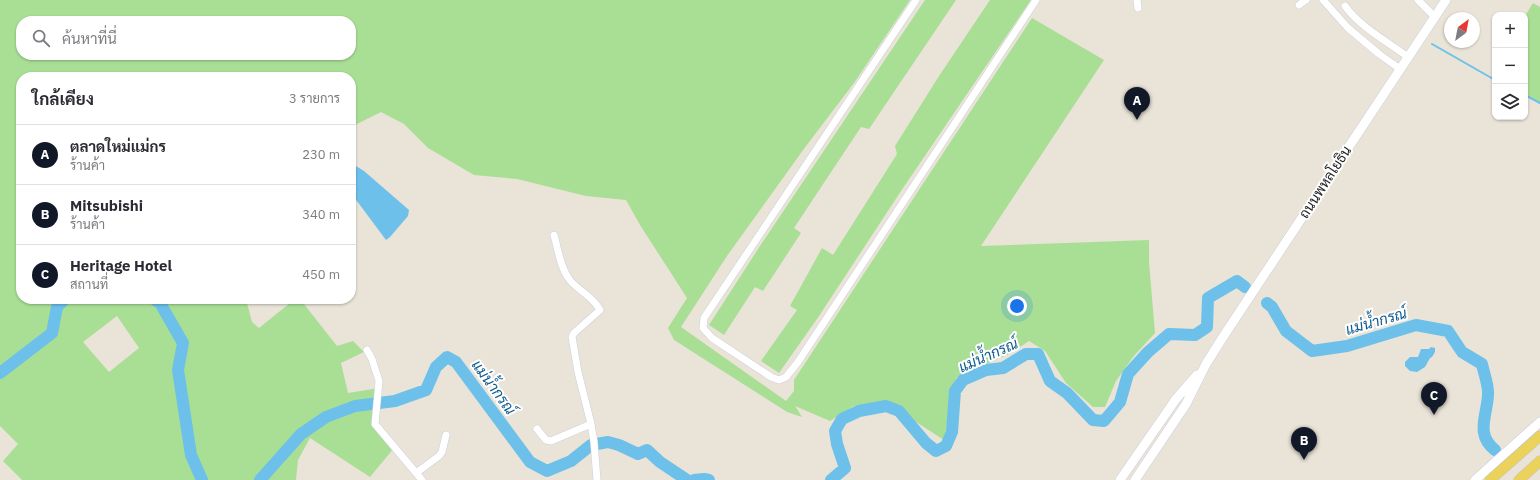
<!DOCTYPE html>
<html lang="th">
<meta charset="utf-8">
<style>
body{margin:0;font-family:"IBM Plex Sans",Sarabun,sans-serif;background:#f2f2f3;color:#2b2b33}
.controls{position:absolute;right:12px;top:12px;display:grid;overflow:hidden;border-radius:8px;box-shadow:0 1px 3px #0004}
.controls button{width:36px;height:36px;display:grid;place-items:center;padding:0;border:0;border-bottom:1px solid #e1e1e2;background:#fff;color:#2b2b33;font:20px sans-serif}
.compass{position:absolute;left:1444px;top:12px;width:36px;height:36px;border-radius:50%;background:#fff;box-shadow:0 1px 3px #0004;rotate:32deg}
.you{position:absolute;left:1017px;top:306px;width:14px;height:14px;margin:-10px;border:3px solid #fff;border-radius:50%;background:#1a73e8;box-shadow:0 0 0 6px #1a73e833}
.badge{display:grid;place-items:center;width:26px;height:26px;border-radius:50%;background:#111827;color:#fff;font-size:13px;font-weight:700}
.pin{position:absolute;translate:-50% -33px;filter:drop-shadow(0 1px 2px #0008)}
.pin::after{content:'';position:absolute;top:21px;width:14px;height:12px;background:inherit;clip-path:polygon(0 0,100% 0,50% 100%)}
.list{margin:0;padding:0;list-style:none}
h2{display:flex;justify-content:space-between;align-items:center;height:52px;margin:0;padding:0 16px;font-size:17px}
h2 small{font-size:13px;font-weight:400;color:#7c7c81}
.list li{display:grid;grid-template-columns:26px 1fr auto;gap:12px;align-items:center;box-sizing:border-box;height:60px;padding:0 16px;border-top:1px solid #e1e1e2}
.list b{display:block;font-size:15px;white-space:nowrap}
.list p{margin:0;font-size:13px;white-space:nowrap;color:#7c7c81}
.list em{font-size:13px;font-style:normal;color:#7c7c81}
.icon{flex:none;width:22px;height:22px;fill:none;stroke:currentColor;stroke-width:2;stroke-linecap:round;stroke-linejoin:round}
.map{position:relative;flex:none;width:1540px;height:480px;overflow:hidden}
.search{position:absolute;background:#fff;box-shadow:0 1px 3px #0004;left:16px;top:16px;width:340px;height:44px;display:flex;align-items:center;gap:10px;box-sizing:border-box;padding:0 14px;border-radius:16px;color:#7c7c81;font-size:15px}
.panel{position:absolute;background:#fff;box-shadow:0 1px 3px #0004;left:16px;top:72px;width:340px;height:232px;border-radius:16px}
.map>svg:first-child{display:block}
.green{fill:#a9df95;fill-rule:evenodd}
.water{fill:#6cc0ea}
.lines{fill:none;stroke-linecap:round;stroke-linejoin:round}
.stream{stroke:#6cc0ea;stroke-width:2}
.river{stroke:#6cc0ea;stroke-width:12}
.street-casing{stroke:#cdd0df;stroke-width:8}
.secondary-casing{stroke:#cdd0df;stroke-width:10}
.primary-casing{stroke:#c2c2c2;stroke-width:11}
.street{stroke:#fff;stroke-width:7}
.secondary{stroke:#fff;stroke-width:9}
.primary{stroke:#ebd35b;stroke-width:10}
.labels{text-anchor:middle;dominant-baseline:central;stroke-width:4;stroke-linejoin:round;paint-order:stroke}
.street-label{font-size:14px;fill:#262626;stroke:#fff}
.water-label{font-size:15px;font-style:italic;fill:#115c90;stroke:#fff}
</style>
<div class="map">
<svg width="1540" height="480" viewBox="0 0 1540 480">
<rect width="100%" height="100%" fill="#e9e3d8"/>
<path class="green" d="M 0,0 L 910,0 L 854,83 L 806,146 L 727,256 L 681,327 L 786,401 L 794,391 L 794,380 L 1032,18 L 1104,60 L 981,246 L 1149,240 L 1149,262 L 1155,333 L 1133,357 L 1116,381 L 1105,407 L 1093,407 L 1066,383 L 1045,351 L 1029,341 L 1011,353 L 956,378 L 944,440 L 899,411 L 888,402 L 854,406 L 830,421 L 795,406 L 802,417 L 787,412 L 674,340 L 668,328 L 687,298 L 640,225 L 626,200 L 586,196 L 517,179 L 474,175 L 428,148 L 404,124 L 381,112 L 351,127 L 351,77 L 21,77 L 21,299 L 246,299 L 252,322 L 259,328 L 295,299 L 300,299 L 337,346 L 353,341 L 364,352 L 341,363 L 348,393 L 379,388 L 374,425 L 394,448 L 370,477 L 310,438 L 298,460 L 296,480 L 22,480 L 3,461 L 18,444 L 0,426 ZM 21,21 L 351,21 L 351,55 L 21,55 ZM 117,316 L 139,348 L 109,372 L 83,342 Z
M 925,0 L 956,0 L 869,129 L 861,127 L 794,228 L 801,233 L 763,291 L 755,287 L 724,335 L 709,325 L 760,246 Z
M 990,0 L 1031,0 L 901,191 L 819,316 L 779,373 L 761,361 L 797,310 L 790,306 L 822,248 L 833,255 L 897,154 L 895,146 L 939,76 Z
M 1533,3 L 1540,7 L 1540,102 L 1525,94 L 1525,16 Z"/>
<path class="water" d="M 351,163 L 364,171 L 409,210 L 408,216 L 390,237 L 386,240 L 351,193 Z
M 1431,347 L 1435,348 L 1435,352 L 1432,357 L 1430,358 L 1425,367 L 1417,372 L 1410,371 L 1405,366 L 1405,362 L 1410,357 L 1418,357 L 1421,349 L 1429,349 Z"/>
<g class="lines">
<path class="stream" d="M 1432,44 L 1495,80
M 1525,95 L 1540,103"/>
<path class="river" d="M 154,299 L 160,303 L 183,343 L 178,370 L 191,455 L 202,480
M 1267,303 L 1272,307 L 1286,331 L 1312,351 L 1347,346 L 1416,325 L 1448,331 L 1462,352 L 1482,364 C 1484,374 1489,386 1488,395 C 1487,416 1475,434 1495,450
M 0,373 L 52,333 L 57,307 L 65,299
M 260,480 L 301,434 L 326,417 L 355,406 L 395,401 L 426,390 L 436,367 L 447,357 L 456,362 L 530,462 L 547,471 L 571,461 L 591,445 L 608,442 L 619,445 L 638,454 L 647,450 L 660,462 L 687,480
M 694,480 L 704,479 L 709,480
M 831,480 L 845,468 L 837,444 L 835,431 L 842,419 L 859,411 L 886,406 L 899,411 L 926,443 L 936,451 L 946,446 L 952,432 L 955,391 L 963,380 L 986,370 L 1003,368 L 1026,354 L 1038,354 L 1050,381 L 1067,393 L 1093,420 L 1104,421 L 1120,402 L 1128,374 L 1148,352 L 1169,334 L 1195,335 L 1207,327 L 1208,298 L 1237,281 L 1245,287"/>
<defs>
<path id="street" d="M 916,0 L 704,318 L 703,328 L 712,338 L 771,377 L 779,380 L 786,377 L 798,362 L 1036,0
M 1137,0 L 1138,8
M 1323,0 L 1348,28 L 1379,54 L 1400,69
M 1418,0 L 1435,17
M 1299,5 L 1306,0
M 1345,6 C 1360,27 1388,42 1408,57
M 554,235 C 558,249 560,267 569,279 C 578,291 593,296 600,310 L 574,333 L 572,337 L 578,372 L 591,424
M 367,350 L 372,359 L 379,381 L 375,424 L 422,480
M 537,429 L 546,440 L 551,441 L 591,424 L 594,442 L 597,480
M 416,473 L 439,456 L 442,452 L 446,435"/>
<path id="secondary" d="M 1120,480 L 1176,399 L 1197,375
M 1135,480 L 1186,404 L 1206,364 L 1223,337 L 1446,0
M 1475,480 L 1540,422"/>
<path id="primary" d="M 1490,480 L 1540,436
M 1519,480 L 1540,461"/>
</defs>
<use href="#street" class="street-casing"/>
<use href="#secondary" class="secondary-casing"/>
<use href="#primary" class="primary-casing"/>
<use href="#street" class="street"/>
<use href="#secondary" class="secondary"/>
<use href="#primary" class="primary"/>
</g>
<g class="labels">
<g class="street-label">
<text transform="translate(1325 182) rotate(-57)">ถนนพหลโยธิน</text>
</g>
<g class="water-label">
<text transform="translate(1376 321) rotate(-16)">แม่น้ำกรณ์</text>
<text transform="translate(988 355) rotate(-24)">แม่น้ำกรณ์</text>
<text transform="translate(494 387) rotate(54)">แม่น้ำกรณ์</text>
</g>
</g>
</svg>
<div class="controls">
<button>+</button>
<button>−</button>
<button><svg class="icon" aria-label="layers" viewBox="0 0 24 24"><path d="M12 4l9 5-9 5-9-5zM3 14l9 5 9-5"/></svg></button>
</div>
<svg class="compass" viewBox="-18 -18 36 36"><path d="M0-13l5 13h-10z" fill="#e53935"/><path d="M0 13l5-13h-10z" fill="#7c7c81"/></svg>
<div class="you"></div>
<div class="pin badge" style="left:1137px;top:120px">A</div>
<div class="pin badge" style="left:1304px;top:460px">B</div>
<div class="pin badge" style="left:1434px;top:415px">C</div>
<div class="search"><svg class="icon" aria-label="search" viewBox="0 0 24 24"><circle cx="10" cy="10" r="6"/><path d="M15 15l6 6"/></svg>ค้นหาที่นี่</div>
<section class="panel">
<h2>ใกล้เคียง<small>3 รายการ</small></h2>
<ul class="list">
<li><span class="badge">A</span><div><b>ตลาดใหม่แม่กร</b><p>ร้านค้า</p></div><em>230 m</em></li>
<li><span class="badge">B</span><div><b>Mitsubishi</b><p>ร้านค้า</p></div><em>340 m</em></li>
<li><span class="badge">C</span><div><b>Heritage Hotel</b><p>สถานที่</p></div><em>450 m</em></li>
</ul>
</section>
</div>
